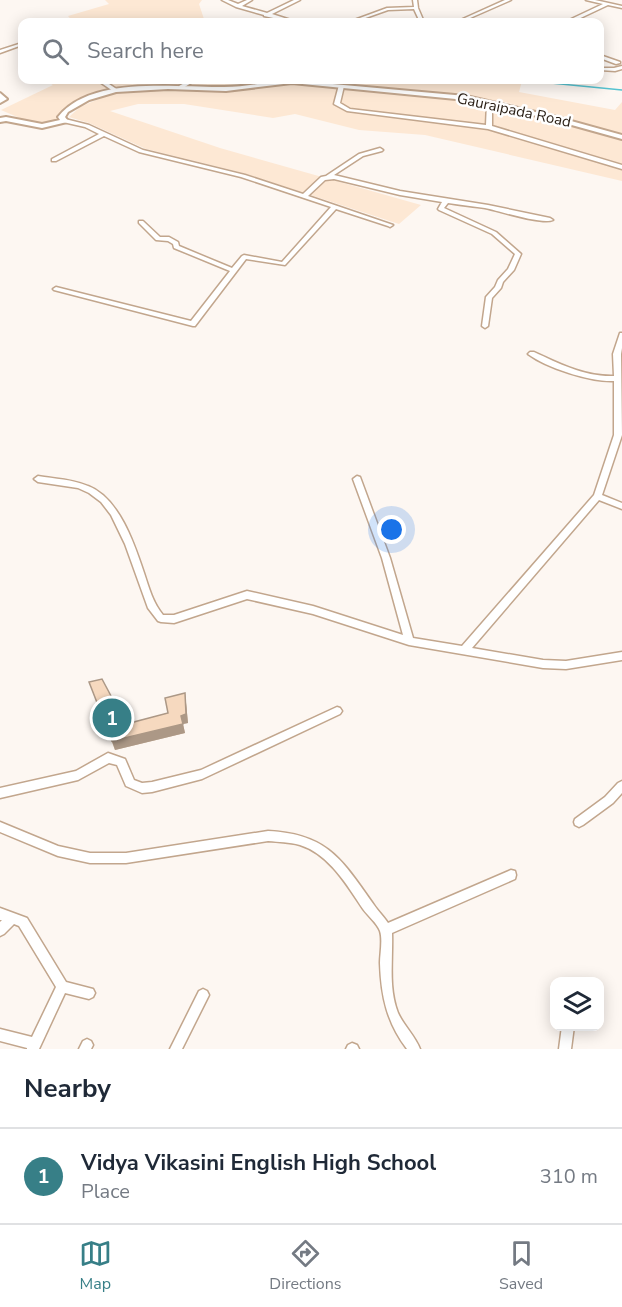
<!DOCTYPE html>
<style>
body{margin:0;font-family:"Nunito Sans",sans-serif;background:#f6f6f7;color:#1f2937}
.controls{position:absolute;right:18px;bottom:18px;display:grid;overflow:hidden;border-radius:12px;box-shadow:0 3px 15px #0003}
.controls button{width:54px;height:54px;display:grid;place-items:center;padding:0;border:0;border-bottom:2px solid #e0e1e3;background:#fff;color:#1f2937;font:30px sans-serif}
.you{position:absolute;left:392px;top:530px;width:21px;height:21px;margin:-15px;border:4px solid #fff;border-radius:50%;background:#1a73e8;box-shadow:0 0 0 9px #1a73e833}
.badge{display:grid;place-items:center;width:39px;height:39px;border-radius:50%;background:#377f87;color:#fff;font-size:20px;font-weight:700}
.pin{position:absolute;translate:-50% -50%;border:3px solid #fff;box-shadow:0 2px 6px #0006}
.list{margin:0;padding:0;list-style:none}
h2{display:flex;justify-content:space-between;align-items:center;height:78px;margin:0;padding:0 24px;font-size:26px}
h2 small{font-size:20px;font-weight:400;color:#747a83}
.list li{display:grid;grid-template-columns:39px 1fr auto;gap:18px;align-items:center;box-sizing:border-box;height:96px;padding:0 24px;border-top:2px solid #e0e1e3}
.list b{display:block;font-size:22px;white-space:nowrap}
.list p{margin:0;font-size:20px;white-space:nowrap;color:#747a83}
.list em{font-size:20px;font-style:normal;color:#747a83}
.icon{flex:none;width:33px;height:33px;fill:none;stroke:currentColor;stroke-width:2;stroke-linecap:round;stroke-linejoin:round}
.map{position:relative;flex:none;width:622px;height:1049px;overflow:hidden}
.search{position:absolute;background:#fff;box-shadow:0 3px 15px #0003;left:18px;right:18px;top:18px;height:66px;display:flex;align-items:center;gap:15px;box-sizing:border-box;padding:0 21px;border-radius:12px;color:#747a83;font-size:22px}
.sheet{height:174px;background:#fff}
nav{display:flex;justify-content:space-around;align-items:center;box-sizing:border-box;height:84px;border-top:2px solid #e0e1e3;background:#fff;font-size:16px;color:#747a83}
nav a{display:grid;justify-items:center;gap:3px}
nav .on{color:#377f87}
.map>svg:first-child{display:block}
.built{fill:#fde8d4}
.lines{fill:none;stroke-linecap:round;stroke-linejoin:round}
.stream{stroke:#55c3d1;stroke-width:1.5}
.minor-casing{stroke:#c2a68d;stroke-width:3}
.tertiary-casing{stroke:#c2a68d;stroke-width:4}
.minor{fill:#fff;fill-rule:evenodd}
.tertiary{fill:#fff;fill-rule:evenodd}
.wall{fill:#d4bba4}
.shaded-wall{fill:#ac9886}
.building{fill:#f6d9bf;stroke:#ac9886;stroke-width:1.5}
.labels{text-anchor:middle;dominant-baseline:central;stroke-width:5;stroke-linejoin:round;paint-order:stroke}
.far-street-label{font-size:15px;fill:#291e14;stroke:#fff}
</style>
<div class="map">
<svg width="622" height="1049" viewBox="0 0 622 1049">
<rect width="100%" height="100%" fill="#fdf7f2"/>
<path class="built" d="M 105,0 L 202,0 L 199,4 L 205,22 L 73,22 L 68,16 L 109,4 Z
M 44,80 L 275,80 L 230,85 L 147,85 L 120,88 L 98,94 L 67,109 L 59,118 L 59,121 L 42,124 L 29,122 L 1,110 L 53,85 Z
M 321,80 L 510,80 L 522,81 L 519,92 L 615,110 L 622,102 L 622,135 L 505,102 L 318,82 Z
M 297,82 L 471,100 L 605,133 L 622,139 L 622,181 L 425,135 L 359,130 L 295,114 L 273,118 L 184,104 L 138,104 L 110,111 L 220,148 L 421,205 L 399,224 L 243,173 L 146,149 L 89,123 L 69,117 L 80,107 L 108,95 L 143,89 L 231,90 Z"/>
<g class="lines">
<path class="stream" d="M 520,80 L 622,90"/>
<defs>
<path id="minor" d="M 222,0 L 228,0 L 238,4 L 247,0 L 252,0 L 242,6 L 267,13 L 294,0 L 300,0 L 272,14 L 297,22 L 292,22 L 264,16 L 264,15 L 236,7 Z
M 413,0 L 417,0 L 418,8 L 424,22 L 420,22 L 414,9 L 388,10 L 354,22 L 349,22 L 387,8 L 414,7 Z
M 505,0 L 511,0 L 461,22 L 456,22 Z
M 586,0 L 595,0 L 622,6 L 622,8 L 608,5 L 572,22 L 567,22 L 567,21 L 603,4 Z
M 22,43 L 22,45 L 0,53 L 0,50 Z
M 600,55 L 620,62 L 620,63 L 616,64 L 600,58 Z
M 622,66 L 622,69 L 615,71 L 600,70 L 600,68 L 614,68 Z
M 97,80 L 103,80 L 118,90 L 113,91 Z
M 190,80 L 196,80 L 183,88 L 179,88 L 179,86 Z
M 339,85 L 344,86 L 340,103 L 350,109 L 486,125 L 487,103 L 492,102 L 492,126 L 622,165 L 622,169 L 488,129 L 347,111 L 334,104 Z
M 65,119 L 89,125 L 143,150 L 245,175 L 303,194 L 321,177 L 326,176 L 359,154 L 380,148 L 383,150 L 382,151 L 363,156 L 334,175 L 400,191 L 488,205 L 550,218 L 553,220 C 542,225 500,211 485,208 C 472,206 460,205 448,203 L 444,208 L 496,232 L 521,254 L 514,270 L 503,282 L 501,288 L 492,298 L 488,326 L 485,328 L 482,326 L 486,297 L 495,287 L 498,280 L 508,269 L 515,254 L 492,234 L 439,210 L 438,209 L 442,202 L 400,195 L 334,179 L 325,180 L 308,196 L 393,225 L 390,227 L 388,226 L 336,209 L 285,265 L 246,259 L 195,326 L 193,326 L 54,290 L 53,289 L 56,287 L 191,321 L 230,271 L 174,248 L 173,244 L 168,241 L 156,240 L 139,223 L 139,221 L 143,221 L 160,237 L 169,237 L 178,242 L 179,246 L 232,268 L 242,256 L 244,255 L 282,262 L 331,207 L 241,177 L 139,152 L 104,136 L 56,161 L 52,161 L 52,159 L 99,134 L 85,127 L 63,122 L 62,121 Z
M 620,333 L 622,333 L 622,348 L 621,354 L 622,435 L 602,495 L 622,503 L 622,509 L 599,500 L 472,648 L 543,660 L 566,661 L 622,652 L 622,660 L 566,669 L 543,668 L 409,645 L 313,614 L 247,599 L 174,623 L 161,622 L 158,621 L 148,608 L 125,544 L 111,515 L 101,502 L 89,493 L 78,488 L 38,482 L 34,479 L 38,476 C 55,479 72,479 88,486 C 119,498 134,543 144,573 C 149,588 153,603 163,615 L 174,615 L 247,591 L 313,606 L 403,635 L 382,558 L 353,479 L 357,476 L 360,477 L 390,558 L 413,638 L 462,646 L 594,495 L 614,435 L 614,381 C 590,382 547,368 528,354 L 530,352 L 534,352 C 560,364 585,377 614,376 L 613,354 Z
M 337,707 L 340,708 L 342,711 L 340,714 L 202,779 L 152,792 L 142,793 L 126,786 L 117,765 L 109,763 L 78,780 L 0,798 L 0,788 L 76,771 L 108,753 L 125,759 L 134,780 L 142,783 L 152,782 L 201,770 Z
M 622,781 L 622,793 L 613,803 L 583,825 L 579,827 L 575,825 L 574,822 L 575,819 L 605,797 L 618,783 Z
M 0,822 L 58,846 L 90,853 L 126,853 L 268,831 C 328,834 342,860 374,905 C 378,911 384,917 388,923 L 511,870 L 515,871 L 516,875 L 515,879 L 392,933 C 393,960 388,987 398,1013 C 404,1026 415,1036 420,1049 L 407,1049 C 387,1023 381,996 380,963 C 380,954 383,940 380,931 C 377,923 368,916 363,909 C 347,885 329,854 300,845 C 289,842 279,842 268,841 L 126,863 L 90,863 L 58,856 L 0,832 Z
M 0,908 L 27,918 L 66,982 L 93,989 L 95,993 L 93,997 L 89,999 L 65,993 L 39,1049 L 27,1049 L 27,1048 L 0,1041 L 0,1029 L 32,1037 L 56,987 L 19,926 L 14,924 L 4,934 L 0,936 L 0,922 L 2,920 L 0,920 Z
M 203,989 L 207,991 L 209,995 L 182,1049 L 170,1049 L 199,991 Z
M 562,1026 L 574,1026 L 571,1049 L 559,1049 Z
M 87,1039 L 91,1041 L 93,1045 L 91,1049 L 79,1049 L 83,1041 Z
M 352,1043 L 357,1045 L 359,1049 L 346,1049 L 348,1045 Z"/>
<path id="tertiary" d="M 288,80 L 466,96 L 553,116 L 622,135 L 622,139 L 550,119 L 466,100 L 292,83 L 226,91 L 168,89 L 116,92 L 89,100 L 68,112 L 65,117 L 68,121 L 67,122 L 42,128 L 6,121 L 0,122 L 0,118 L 6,117 L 42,124 L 60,120 L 58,117 C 91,75 177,88 224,87 C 246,87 267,82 288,80 Z
M 0,93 L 7,99 L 0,103 Z"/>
</defs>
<use href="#minor" class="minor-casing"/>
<use href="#tertiary" class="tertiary-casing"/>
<use href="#minor" class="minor"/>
<use href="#tertiary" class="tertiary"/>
</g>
<path class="wall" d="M 89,682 L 126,724 L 168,713 L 186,702 L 188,723 L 183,724 L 185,733 L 115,750 Z"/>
<path class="shaded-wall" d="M 185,693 L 188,723 L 183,724 L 185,733 L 115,750 L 112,741 L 181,716 Z"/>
<path class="building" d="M 102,679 L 126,724 L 168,713 L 165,698 L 185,693 L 186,714 L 181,716 L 183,724 L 112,741 L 89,682 Z"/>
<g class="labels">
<g class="far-street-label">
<text transform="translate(514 110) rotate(12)">Gauraipada Road</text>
</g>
</g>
</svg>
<div class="controls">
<button><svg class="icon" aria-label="layers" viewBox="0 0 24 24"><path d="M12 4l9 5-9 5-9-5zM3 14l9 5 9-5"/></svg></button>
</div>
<div class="you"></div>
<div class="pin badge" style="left:112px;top:718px">1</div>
<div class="search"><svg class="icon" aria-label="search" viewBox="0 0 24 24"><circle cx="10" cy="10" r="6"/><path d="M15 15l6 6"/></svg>Search here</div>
</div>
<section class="sheet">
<h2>Nearby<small></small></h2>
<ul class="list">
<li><span class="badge">1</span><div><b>Vidya Vikasini English High School</b><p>Place</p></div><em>310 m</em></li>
</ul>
</section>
<nav>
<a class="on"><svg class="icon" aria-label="map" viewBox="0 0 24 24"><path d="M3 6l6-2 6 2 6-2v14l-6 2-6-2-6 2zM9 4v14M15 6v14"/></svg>Map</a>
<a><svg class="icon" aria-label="directions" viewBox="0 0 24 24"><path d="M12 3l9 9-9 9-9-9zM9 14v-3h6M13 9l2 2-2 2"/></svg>Directions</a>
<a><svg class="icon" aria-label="saved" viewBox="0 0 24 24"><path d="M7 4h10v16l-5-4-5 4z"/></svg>Saved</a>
</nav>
